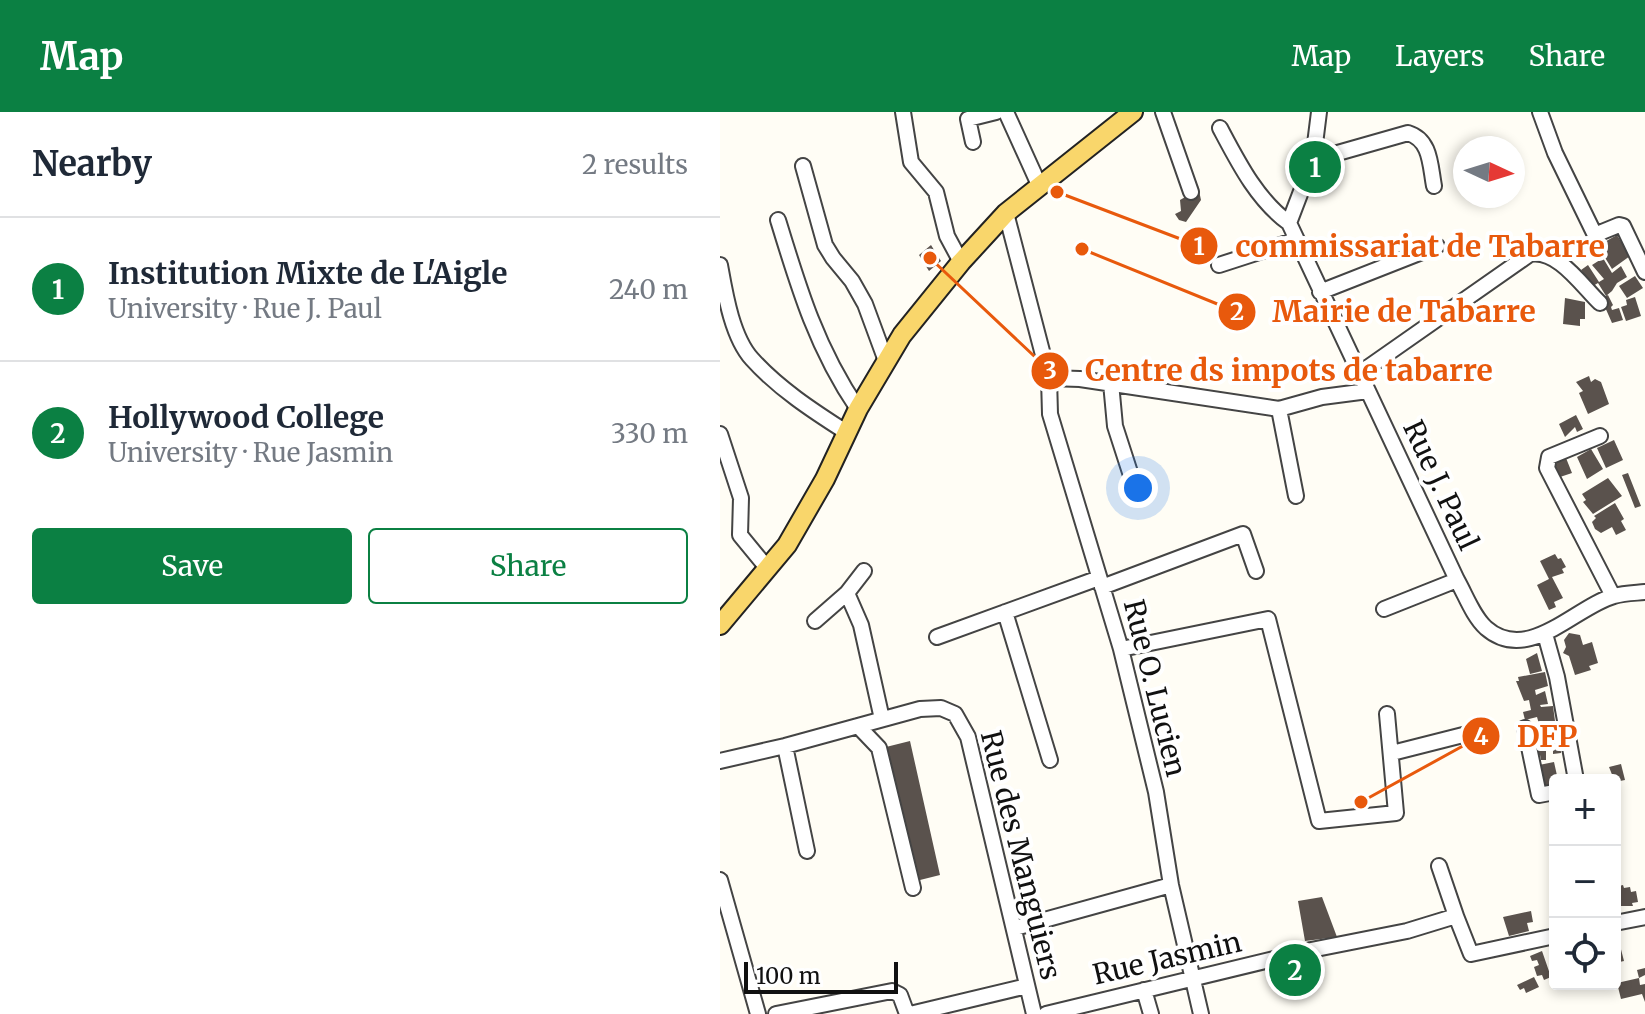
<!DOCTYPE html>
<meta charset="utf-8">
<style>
body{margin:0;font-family:Merriweather,serif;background:#f2f2f3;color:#1f2937}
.controls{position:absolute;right:24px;bottom:24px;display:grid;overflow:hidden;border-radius:8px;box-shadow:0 4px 12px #0003}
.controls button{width:72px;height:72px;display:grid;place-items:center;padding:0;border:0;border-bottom:2px solid #e0e1e3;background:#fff;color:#1f2937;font:40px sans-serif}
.compass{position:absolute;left:733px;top:24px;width:72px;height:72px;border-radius:50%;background:#fff;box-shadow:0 4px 12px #0003;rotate:94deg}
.scale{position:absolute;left:24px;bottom:20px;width:154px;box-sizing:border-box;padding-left:8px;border:4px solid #111;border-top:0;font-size:22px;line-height:28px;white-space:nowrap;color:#111;-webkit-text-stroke:6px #fff;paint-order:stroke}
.you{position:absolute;left:418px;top:376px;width:28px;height:28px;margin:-20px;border:6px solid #fff;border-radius:50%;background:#1a73e8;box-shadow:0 0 0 12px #1a73e833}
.badge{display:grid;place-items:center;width:52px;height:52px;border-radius:50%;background:#0b8043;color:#fff;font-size:26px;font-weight:700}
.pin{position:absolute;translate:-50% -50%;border:4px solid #fff;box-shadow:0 2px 8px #0006}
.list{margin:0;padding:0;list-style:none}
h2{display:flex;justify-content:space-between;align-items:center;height:104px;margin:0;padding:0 32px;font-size:34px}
h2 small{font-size:26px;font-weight:400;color:#747a83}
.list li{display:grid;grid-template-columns:52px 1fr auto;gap:24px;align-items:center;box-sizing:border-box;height:144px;padding:0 32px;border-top:2px solid #e0e1e3}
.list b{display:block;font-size:30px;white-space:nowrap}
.list p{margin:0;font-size:26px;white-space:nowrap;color:#747a83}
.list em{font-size:26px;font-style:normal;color:#747a83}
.actions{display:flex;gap:16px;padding:24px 32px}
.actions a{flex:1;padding:18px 0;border:2px solid #0b8043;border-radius:8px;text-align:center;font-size:28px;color:#0b8043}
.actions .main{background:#0b8043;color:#fff}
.icon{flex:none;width:44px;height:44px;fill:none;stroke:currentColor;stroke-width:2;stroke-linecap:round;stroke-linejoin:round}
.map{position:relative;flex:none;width:925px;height:902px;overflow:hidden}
header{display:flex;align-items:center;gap:48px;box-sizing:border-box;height:112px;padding:0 40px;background:#0b8043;color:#fff}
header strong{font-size:38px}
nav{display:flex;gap:44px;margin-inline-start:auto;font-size:28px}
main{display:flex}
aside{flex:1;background:#fff}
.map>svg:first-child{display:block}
.building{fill:#5a524d}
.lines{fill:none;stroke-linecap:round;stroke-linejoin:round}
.minor-casing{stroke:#444;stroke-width:18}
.major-casing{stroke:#222;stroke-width:22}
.minor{stroke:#fff;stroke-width:14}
.major{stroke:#f9d66b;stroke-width:18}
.labels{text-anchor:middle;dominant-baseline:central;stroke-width:8;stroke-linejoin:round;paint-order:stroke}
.street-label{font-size:28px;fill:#111;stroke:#fff}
.leader{fill:none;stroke:#e8590c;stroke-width:3}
.callout-dot{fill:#e8590c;stroke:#fff;stroke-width:3}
.mark-label{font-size:24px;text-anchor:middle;font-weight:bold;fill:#fff}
.callout-label{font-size:30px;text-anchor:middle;font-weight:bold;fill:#e8590c;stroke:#fff;stroke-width:8;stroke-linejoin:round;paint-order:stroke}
</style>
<header>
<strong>Map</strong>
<nav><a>Map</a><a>Layers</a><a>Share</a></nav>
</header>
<main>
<aside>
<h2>Nearby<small>2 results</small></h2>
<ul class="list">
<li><span class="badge">1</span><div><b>Institution Mixte de L'Aigle</b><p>University · Rue J. Paul</p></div><em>240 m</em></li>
<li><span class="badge">2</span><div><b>Hollywood College</b><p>University · Rue Jasmin</p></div><em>330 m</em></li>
</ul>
<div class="actions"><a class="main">Save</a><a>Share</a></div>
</aside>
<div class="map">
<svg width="925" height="902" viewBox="0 0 925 902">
<rect width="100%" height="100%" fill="#fffdf5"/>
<path class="building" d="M 478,74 L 481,88 L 466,110 L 459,108 L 455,102 L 461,99 L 460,88 L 474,80 Z
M 897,123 L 910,144 L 892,157 L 884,144 L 887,142 L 881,132 Z
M 211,133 L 221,149 L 209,159 L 199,143 Z
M 883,146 L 892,161 L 901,154 L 907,165 L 897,171 L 892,179 L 886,184 L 878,171 L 873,174 L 861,158 L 868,153 L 879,170 L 884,167 L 872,153 Z
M 915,164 L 923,176 L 907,186 L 899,174 Z
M 888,183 L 893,193 L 891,195 L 892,198 L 899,196 L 903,208 L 892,211 L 881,186 Z
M 915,185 L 921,204 L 906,209 L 901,195 L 907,193 L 906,188 Z
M 845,186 L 865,190 L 865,207 L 860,207 L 860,214 L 843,212 Z
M 869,264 L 871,270 L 875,267 L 881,270 L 889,292 L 868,302 L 859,281 L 863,279 L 856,270 Z
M 856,303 L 863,317 L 857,320 L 855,315 L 845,325 L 839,312 Z
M 894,328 L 903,348 L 886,356 L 877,336 Z
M 871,337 L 883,357 L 867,367 L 857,345 Z
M 838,343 L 846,346 L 852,361 L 837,366 L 831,354 Z
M 908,361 L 921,394 L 915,396 L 902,363 Z
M 888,366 L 902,384 L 873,402 L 863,390 L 866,388 L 862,382 Z
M 895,391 L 904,407 L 901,409 L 906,418 L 896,423 L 892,415 L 881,421 L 875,417 L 872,410 L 876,406 L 874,404 Z
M 835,442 L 838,447 L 841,446 L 846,455 L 842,457 L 844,461 L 832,465 L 843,486 L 834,490 L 836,495 L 829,498 L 817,473 L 829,467 L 820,449 Z
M 849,521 L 860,523 L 863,533 L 872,530 L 878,551 L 869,554 L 871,558 L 855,563 L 849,544 L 843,541 L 846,535 L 844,528 Z
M 817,541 L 822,559 L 810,562 L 806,547 Z
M 825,560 L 828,574 L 815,578 L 816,583 L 825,579 L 828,592 L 820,593 L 821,595 L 833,594 L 835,609 L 819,612 L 817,605 L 805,608 L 803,600 L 811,598 L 809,588 L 804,589 L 796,569 L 799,569 L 798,565 Z
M 834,614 L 835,627 L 840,626 L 841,641 L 833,642 L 833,638 L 826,639 L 826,648 L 821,648 L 820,643 L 814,644 L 811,616 Z
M 190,629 L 220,763 L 196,769 L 166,635 Z
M 834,650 L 838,668 L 835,668 L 835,673 L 821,677 L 814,654 Z
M 901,652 L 905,668 L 895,670 L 889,655 Z
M 903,773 L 904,776 L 910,775 L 911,780 L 916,779 L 918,790 L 912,791 L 913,794 L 896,794 L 895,775 Z
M 602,785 L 617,825 L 585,829 L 578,789 Z
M 811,799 L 813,810 L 807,811 L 809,819 L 789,824 L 783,805 Z
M 895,814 L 904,849 L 895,851 Z
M 822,839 L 831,865 L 824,868 L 822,863 L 817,864 L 814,855 L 819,853 L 817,848 L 812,849 L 810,844 Z
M 925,856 L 925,863 L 919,866 L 920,873 L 925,872 L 925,890 L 922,882 L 901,887 L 897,871 L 919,866 L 917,858 Z
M 814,865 L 819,875 L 806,881 L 804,876 L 800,878 L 797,873 Z"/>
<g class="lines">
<defs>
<path id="minor" d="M 183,0 L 191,50 L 216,80 L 227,124 L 241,150
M 286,0 L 320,75
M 443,0 L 471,80
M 599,0 L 593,48 L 569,111 L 737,468 C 746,484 753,504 766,516 C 808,553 856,494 894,484 C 904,481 915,481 925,480
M 820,0 L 835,41 L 874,121 L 877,122 L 899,113 L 903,114 L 925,160
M 500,16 C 518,50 537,88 569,111
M 253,30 L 248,7 L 276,0
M 593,48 L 688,21 C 711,28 710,53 714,74
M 83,54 L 105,133 L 113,146 L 132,169 L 145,192 L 166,249
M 286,101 L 329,266 L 330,302 L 401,537 L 436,680 L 451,773 L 481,902
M 58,108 C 79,177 97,237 138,297
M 0,153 C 5,181 12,225 32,247 C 58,276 93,299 126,320
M 499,153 L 576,128
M 600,180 L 717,134
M 640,261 L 810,142 C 838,137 862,174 880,191
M 329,266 L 360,267 L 559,297 L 602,285 L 648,279
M 391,271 L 395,314 L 416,379
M 559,297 L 576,384
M 0,322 L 21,386 L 20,423 L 48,457
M 880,324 L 829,345 L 827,356 L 893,484
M 382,475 L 523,422 L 536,459
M 127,481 L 141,513 L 162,607
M 664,497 L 737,468
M 285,500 L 330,648
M 95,509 L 127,481 L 144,459
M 825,522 L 837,565 L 856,668
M 217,525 L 379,466
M 401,537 L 548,507 L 599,709 L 676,701 L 667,602
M 138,614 L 159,636 L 193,776
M 805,616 L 819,683 L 835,680
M 65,634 L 87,739
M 672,641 L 751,621
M 0,649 L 65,634 L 200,597 L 221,596 L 235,602 L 248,625 L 314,902
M 719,754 L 736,804
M 0,768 L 38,902
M 895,811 L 925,805
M 295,816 L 451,773
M 424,878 L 431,902
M 56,902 L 172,879 L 180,883 L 187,902
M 190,902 L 307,874
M 326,902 L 591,838 L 687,819 L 736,804 L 751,842 L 835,824"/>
<path id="major" d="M 0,513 L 67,433 L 105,367 L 138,297 L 182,223 L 241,150 L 286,101 L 413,0"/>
</defs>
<use href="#minor" class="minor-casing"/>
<use href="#major" class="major-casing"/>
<use href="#minor" class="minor"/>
<use href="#major" class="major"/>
</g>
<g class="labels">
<g class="street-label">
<text transform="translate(721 373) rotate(65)">Rue J. Paul</text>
<text transform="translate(435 576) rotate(76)">Rue O. Lucien</text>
<text transform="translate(301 743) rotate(76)">Rue des Manguiers</text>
<text transform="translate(447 846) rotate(-13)">Rue Jasmin</text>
</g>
</g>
<path class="leader" d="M337 80L479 134M362 137L517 200M210 146L330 259M641 690L761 624"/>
<g class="callout-dot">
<circle cx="337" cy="80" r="8"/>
<circle cx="362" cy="137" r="8"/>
<circle cx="210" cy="146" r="8"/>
<circle cx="641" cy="690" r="8"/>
<circle cx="479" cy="134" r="20"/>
<circle cx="517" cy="200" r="20"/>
<circle cx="330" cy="259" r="20"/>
<circle cx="761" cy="624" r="20"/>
</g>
<g class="mark-label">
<text x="479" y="143">1</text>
<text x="517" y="208">2</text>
<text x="330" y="267">3</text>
<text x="761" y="633">4</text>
</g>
<g class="callout-label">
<text x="700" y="145">commissariat de Tabarre</text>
<text x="684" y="210">Mairie de Tabarre</text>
<text x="569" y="269">Centre ds impots de tabarre</text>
<text x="827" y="635">DFP</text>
</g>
</svg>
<div class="controls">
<button>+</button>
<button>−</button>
<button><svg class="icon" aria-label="locate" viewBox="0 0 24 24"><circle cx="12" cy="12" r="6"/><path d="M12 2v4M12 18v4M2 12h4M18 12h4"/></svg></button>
</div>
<svg class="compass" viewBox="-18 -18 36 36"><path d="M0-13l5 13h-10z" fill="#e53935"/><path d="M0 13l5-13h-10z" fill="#747a83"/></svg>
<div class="scale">100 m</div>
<div class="you"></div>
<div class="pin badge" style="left:595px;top:55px">1</div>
<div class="pin badge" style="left:575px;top:858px">2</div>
</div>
</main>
